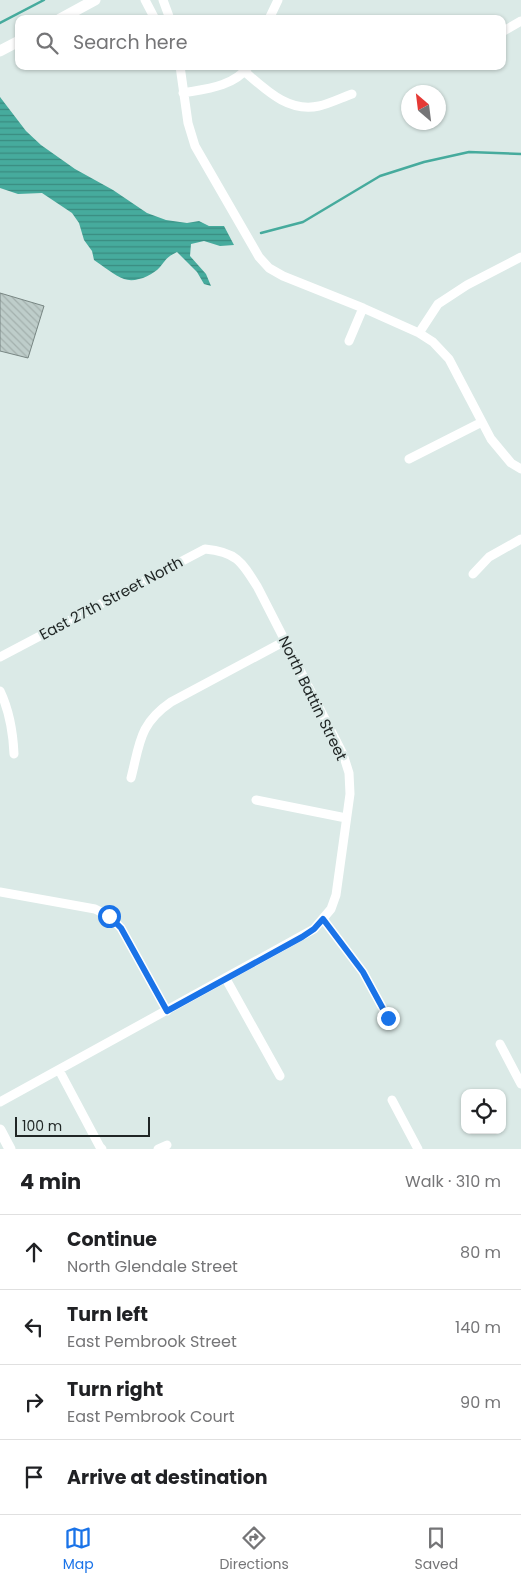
<!DOCTYPE html>
<meta charset="utf-8">
<style>
body{margin:0;font-family:Poppins,sans-serif;background:#f6f6f6;color:#202124}
.controls{position:absolute;right:15px;bottom:15px;display:grid;overflow:hidden;border-radius:10px;box-shadow:0 1px 4px #0004}
.controls button{width:45px;height:45px;display:grid;place-items:center;padding:0;border:0;border-bottom:1px solid #e0e0e0;background:#fff;color:#202124;font:25px sans-serif}
.compass{position:absolute;left:401px;top:85px;width:45px;height:45px;border-radius:50%;background:#fff;box-shadow:0 1px 4px #0004;rotate:332deg}
.scale{position:absolute;left:15px;bottom:12px;width:135px;box-sizing:border-box;padding-left:5px;border:2px solid #202625;border-top:0;font-size:14px;line-height:18px;white-space:nowrap;color:#202625;-webkit-text-stroke:4px #dbeae7;paint-order:stroke}
.stop{position:absolute;width:15px;height:15px;margin:-11px;border:4px solid #1a73e8;border-radius:50%;background:#fff}
.stop.end{background:#1a73e8;border-color:#fff;box-shadow:0 1px 5px #0008}
.list{margin:0;padding:0;list-style:none}
h2{display:flex;justify-content:space-between;align-items:center;height:65px;margin:0;padding:0 20px;font-size:21px}
h2 small{font-size:16px;font-weight:400;color:#757577}
.list li{display:grid;grid-template-columns:32px 1fr auto;gap:15px;align-items:center;box-sizing:border-box;height:75px;padding:0 20px;border-top:1px solid #e0e0e0}
.list b{display:block;font-size:19px;white-space:nowrap}
.list p{margin:0;font-size:16px;white-space:nowrap;color:#757577}
.list em{font-size:16px;font-style:normal;color:#757577}
.icon{flex:none;width:28px;height:28px;fill:none;stroke:currentColor;stroke-width:2;stroke-linecap:round;stroke-linejoin:round}
.map{position:relative;flex:none;width:521px;height:1149px;overflow:hidden}
.search{position:absolute;background:#fff;box-shadow:0 1px 4px #0004;left:15px;right:15px;top:15px;height:55px;display:flex;align-items:center;gap:12px;box-sizing:border-box;padding:0 18px;border-radius:10px;color:#757577;font-size:19px}
.sheet{height:365px;background:#fff}
nav{display:flex;justify-content:space-around;align-items:center;box-sizing:border-box;height:70px;border-top:1px solid #e0e0e0;background:#fff;font-size:14px;color:#757577}
nav a{display:grid;justify-items:center;gap:2px}
nav .on{color:#1a73e8}
.map>svg:first-child{display:block}
.water{fill:url(#water-rules)}
.lines{fill:none;stroke-linecap:round;stroke-linejoin:round}
.stream{stroke:#46ab9d;stroke-width:2.5}
.building{fill:url(#building-back-hatch);stroke:#788683}
.street{stroke:#fff;stroke-width:9}
.secondary{stroke:#fff;stroke-width:11}
.route{stroke:#1a73e8;stroke-width:6}
.labels{text-anchor:middle;dominant-baseline:central;stroke-width:4.5;stroke-linejoin:round;paint-order:stroke}
.street-label{font-size:15px;fill:#202625;stroke:#dbeae7}
</style>
<div class="map">
<svg width="521" height="1149" viewBox="0 0 521 1149">
<defs>
<pattern id="water-rules" width="6" height="5" patternUnits="userSpaceOnUse" patternTransform="scale(1.25)"><rect width="6" height="5" fill="#46ab9d"/><path d="M0 2.5h6" fill="none" stroke="#3a8b80"/></pattern>
<pattern id="building-back-hatch" width="6" height="6" patternUnits="userSpaceOnUse" patternTransform="scale(1.25)"><rect width="6" height="6" fill="#becdca"/><path d="M-1 5l2 2M0 0l6 6M5-1l2 2" fill="none" stroke="#a3b0ad"/></pattern>
</defs>
<rect width="100%" height="100%" fill="#dbeae7"/>
<path class="water" d="M 0,97 L 26,131 L 41,145 L 75,169 L 113,190 L 147,213 L 166,220 L 187,223 L 199,221 L 209,226 L 224,226 L 234,245 L 220,246 L 204,241 L 191,244 L 190,256 L 206,274 L 211,286 L 204,284 L 197,272 L 177,252 C 165,258 167,259 160,267 C 152,276 135,283 124,279 C 115,276 102,265 94,260 L 92,251 L 84,240 L 79,223 L 72,213 L 42,193 L 18,194 L 0,188 Z"/>
<g class="lines">
<path class="stream" d="M 0,23 L 44,0
M 261,233 L 303,222 L 380,176 L 424,162 L 469,152 L 521,154"/>
</g>
<path class="building" d="M 0,293 L 44,306 L 28,358 L 0,351 Z"/>
<g class="lines">
<path class="street" d="M 145,0 L 155,19
M 163,0 L 170,19
M 269,19 L 278,0
M 502,32 L 521,21
M 180,66 L 188,123 L 195,146 L 259,257 L 269,268 L 283,276 L 363,308 L 419,333 L 433,342 L 449,359 L 491,439 L 511,463 L 521,469
M 244,71 C 265,89 288,113 319,106 C 329,104 341,98 352,94
M 183,93 C 205,89 233,87 248,67
M 419,333 L 438,304 L 467,285 L 521,257
M 349,341 L 363,308
M 409,459 L 482,422
M 473,574 L 489,557 L 521,539
M 0,657 L 205,549 C 237,552 242,562 258,588 L 343,754 L 349,773 L 350,794 L 336,895 L 331,909 L 314,929 L 0,1102
M 0,691 C 10,712 13,732 14,754
M 131,778 C 140,743 139,724 171,702 L 285,641
M 256,800 L 346,818
M 0,892 L 95,909 L 109,916 L 121,928 L 167,1011
M 323,919 L 363,972 L 388,1018
M 226,979 L 280,1076
M 500,1044 L 521,1084
M 59,1070 L 100,1147 L 102,1149
M 392,1100 L 418,1149
M 158,1149 L 167,1145"/>
<path class="secondary" d="M 60,19 L 95,0
M 0,51 L 19,41
M 0,1130 L 10,1149"/>
</g>
<g class="lines">
<path class="route" d="M 109,916 L 121,928 L 167,1011 L 302,937 L 314,929 L 323,919 L 363,972 L 388,1018"/>
</g>
<g class="labels">
<g class="street-label">
<text transform="translate(111 598) rotate(-28)">East 27th Street North</text>
<text transform="translate(313 698) rotate(64)">North Battin Street</text>
</g>
</g>
</svg>
<div class="controls">
<button><svg class="icon" aria-label="locate" viewBox="0 0 24 24"><circle cx="12" cy="12" r="6"/><path d="M12 2v4M12 18v4M2 12h4M18 12h4"/></svg></button>
</div>
<svg class="compass" viewBox="-18 -18 36 36"><path d="M0-13l5 13h-10z" fill="#e53935"/><path d="M0 13l5-13h-10z" fill="#757577"/></svg>
<div class="scale">100 m</div>
<div class="stop" style="left:109px;top:916px"></div>
<div class="stop end" style="left:388px;top:1018px"></div>
<div class="search"><svg class="icon" aria-label="search" viewBox="0 0 24 24"><circle cx="10" cy="10" r="6"/><path d="M15 15l6 6"/></svg>Search here</div>
</div>
<section class="sheet">
<h2>4 min<small>Walk · 310 m</small></h2>
<ul class="list">
<li><svg class="icon" aria-label="ahead" viewBox="0 0 24 24"><path d="M12 20V5M6 11l6-6 6 6"/></svg><div><b>Continue</b><p>North Glendale Street</p></div><em>80 m</em></li>
<li><svg class="icon" aria-label="left" viewBox="0 0 24 24"><path d="M17 20v-9H6M10 6l-5 5 5 5"/></svg><div><b>Turn left</b><p>East Pembrook Street</p></div><em>140 m</em></li>
<li><svg class="icon" aria-label="right" viewBox="0 0 24 24"><path d="M7 20v-9h11M14 6l5 5-5 5"/></svg><div><b>Turn right</b><p>East Pembrook Court</p></div><em>90 m</em></li>
<li><svg class="icon" aria-label="arrive" viewBox="0 0 24 24"><path d="M6 21V4h12l-3 4 3 4H6"/></svg><div><b>Arrive at destination</b></div></li>
</ul>
</section>
<nav>
<a class="on"><svg class="icon" aria-label="map" viewBox="0 0 24 24"><path d="M3 6l6-2 6 2 6-2v14l-6 2-6-2-6 2zM9 4v14M15 6v14"/></svg>Map</a>
<a><svg class="icon" aria-label="directions" viewBox="0 0 24 24"><path d="M12 3l9 9-9 9-9-9zM9 14v-3h6M13 9l2 2-2 2"/></svg>Directions</a>
<a><svg class="icon" aria-label="saved" viewBox="0 0 24 24"><path d="M7 4h10v16l-5-4-5 4z"/></svg>Saved</a>
</nav>
